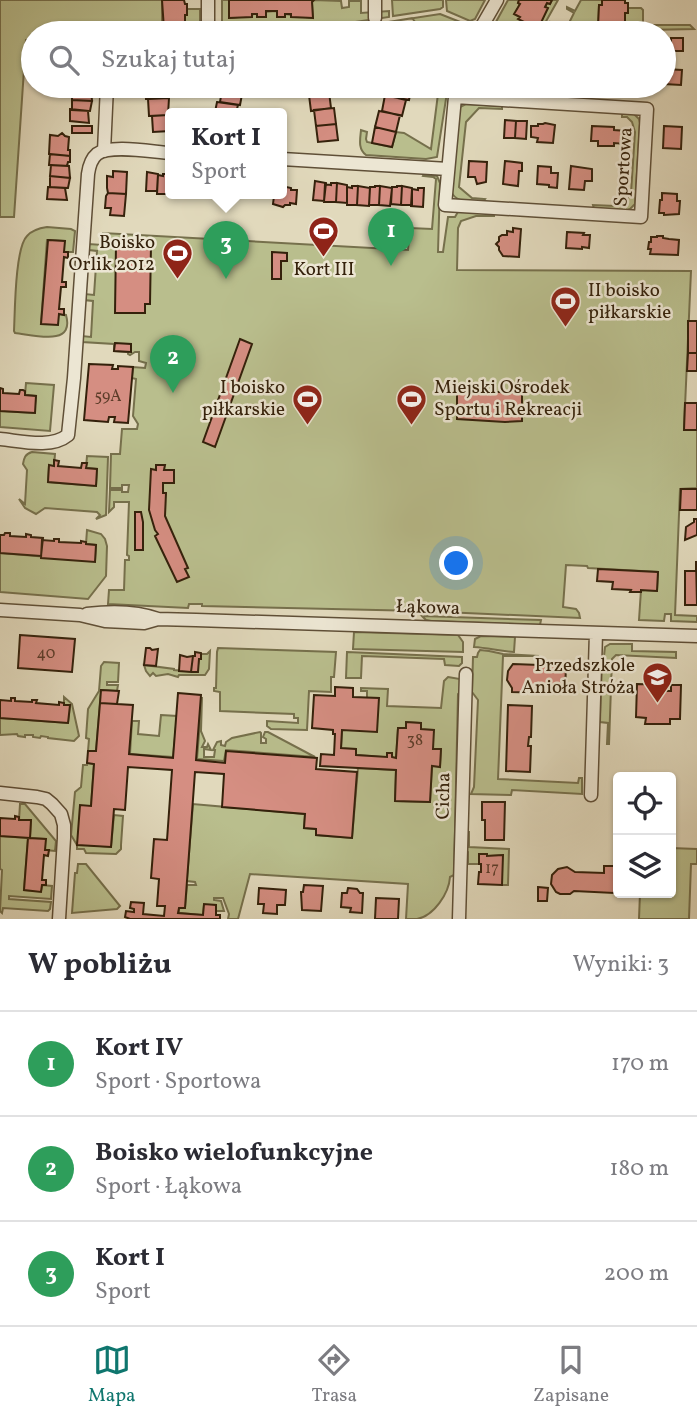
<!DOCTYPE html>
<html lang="pl">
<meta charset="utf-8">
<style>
body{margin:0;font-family:Vollkorn,serif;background:#f2f2f3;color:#2b2b33}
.controls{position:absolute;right:21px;bottom:21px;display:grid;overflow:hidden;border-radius:7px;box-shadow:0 2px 5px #0004}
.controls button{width:63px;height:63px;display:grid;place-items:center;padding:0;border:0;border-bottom:2px solid #e1e1e2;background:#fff;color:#2b2b33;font:35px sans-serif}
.you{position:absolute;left:457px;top:564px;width:24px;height:24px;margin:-18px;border:5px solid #fff;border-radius:50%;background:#1a73e8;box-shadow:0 0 0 10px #1a73e833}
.badge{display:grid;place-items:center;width:46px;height:46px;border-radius:50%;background:#0f766e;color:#fff;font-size:23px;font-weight:700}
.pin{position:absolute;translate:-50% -58px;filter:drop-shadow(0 2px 4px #0008)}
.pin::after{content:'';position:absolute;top:37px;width:24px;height:21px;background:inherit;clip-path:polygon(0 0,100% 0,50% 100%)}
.popup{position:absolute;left:165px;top:108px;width:122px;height:91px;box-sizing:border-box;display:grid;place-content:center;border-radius:7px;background:#fff;filter:drop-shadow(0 2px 5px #0005);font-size:23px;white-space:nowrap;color:#7c7c81}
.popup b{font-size:26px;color:#2b2b33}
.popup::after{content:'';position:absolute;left:50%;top:100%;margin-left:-14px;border:14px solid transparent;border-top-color:#fff}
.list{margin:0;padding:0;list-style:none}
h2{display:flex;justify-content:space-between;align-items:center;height:91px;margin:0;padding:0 28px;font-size:30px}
h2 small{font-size:23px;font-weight:400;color:#7c7c81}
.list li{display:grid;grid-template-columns:46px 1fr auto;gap:21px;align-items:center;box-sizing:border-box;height:105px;padding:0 28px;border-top:2px solid #e1e1e2}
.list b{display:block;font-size:26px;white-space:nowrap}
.list p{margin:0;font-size:23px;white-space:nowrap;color:#7c7c81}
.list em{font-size:23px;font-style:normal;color:#7c7c81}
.icon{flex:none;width:38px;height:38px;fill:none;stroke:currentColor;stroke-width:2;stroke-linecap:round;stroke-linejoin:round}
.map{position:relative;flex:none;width:697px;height:919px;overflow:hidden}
.search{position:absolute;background:#fff;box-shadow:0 2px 5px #0004;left:21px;right:21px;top:21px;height:77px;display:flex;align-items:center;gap:18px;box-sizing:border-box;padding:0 24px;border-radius:38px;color:#7c7c81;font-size:26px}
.sheet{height:406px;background:#fff}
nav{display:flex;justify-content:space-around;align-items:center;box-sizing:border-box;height:98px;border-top:2px solid #e1e1e2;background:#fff;font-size:19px;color:#7c7c81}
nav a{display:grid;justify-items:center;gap:4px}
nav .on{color:#0f766e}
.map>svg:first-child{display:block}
.green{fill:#b9be8d;stroke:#76704c;stroke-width:2}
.building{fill:#d58e82;stroke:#34210b;stroke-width:2}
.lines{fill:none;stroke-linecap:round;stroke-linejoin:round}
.minor-casing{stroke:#5f4f37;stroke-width:15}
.minor{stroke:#ece6d3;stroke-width:12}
.labels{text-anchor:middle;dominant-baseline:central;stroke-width:5;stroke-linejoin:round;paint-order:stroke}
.number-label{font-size:16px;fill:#5c3c29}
.street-label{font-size:19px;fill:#34210b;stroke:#ece6d3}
.poi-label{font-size:19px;fill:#34210b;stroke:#ece6d3;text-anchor:end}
</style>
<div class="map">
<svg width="697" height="919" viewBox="0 0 697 919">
<rect width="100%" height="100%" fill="#e1d9bc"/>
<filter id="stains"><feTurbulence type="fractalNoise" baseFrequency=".00286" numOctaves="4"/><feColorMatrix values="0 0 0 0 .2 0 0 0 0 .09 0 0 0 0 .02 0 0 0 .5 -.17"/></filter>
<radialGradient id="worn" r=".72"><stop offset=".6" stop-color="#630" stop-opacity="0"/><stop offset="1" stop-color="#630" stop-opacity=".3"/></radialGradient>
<path class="green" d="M 0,0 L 162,0 L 162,26 L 164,27 L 164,29 L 181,29 L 182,26 L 185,26 L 185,15 L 187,15 L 187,9 L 200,9 L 200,33 L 33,33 L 33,40 L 26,40 L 14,217 L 0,217 Z
M 222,0 L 229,0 L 230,2 L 229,18 C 245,18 260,11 277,11 L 277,17 L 285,17 L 285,14 L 313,18 L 312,2 L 314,0 L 341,1 L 342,8 L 349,7 L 349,1 L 361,1 L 361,13 L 389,11 L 389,17 L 281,33 L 212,33 L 212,29 L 222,29 Z
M 392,0 L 443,0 L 443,7 L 440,9 L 393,16 Z
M 446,0 L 485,0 L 475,19 L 470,21 L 447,11 Z
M 508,0 L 519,0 L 518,3 L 520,4 L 515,14 L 520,17 L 519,19 L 538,29 L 547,8 L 545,7 L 547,3 L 550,4 L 552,0 L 558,0 L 540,32 L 494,33 L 491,31 Z
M 581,0 L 602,0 L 602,5 L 599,5 L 598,27 L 619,27 L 619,25 L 625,25 L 625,13 L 628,13 L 628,8 L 641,8 L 643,10 L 643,25 L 690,25 L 694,29 L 545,32 L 550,22 L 557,26 L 559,24 L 567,27 L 574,13 L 567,9 L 567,7 L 575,11 Z
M 440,14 L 468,25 L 469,27 L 466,33 L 459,33 L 454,31 L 452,33 L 424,33 L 412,18 L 376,24 L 376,33 L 355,33 L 355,27 Z
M 439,86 L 448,86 L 437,157 L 426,159 L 366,155 C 358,149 360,140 361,130 L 367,132 L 366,139 L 367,142 L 392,147 L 396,132 L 404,133 L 431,149 Z
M 466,104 L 502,106 L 502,109 L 479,108 L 466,122 L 459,187 L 472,198 L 485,199 L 482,203 C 471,201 456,204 451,191 L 460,107 Z
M 622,113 L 633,113 L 639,119 L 640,123 L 635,204 L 630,209 L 626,211 L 594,209 L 593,205 L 616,206 L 626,203 L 631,193 L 635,132 L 632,122 L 627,117 L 622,117 Z
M 424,174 L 437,176 L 440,183 L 438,252 L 443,252 L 448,217 L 455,217 L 459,210 L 494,214 L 494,216 L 476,216 L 461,221 L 458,228 L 457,270 L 691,271 L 684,429 L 697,430 L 697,488 L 680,489 L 675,615 L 697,616 L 697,622 L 671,621 L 671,614 L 665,614 L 664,621 L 639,620 L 641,590 L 657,591 L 658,572 L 588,568 L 587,566 L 566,565 L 563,607 L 576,609 L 579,613 L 580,618 L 421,611 L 202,606 L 202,604 L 189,604 L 188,608 L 108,604 L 109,590 L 124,590 L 125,560 L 129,560 L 129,556 L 127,555 L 129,502 L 114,502 L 114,507 L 109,512 L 110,490 L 122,490 L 122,492 L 128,492 L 129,485 L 122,485 L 122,488 L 110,488 L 111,454 L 120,454 L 122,429 L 137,429 L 138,424 L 133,416 L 136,379 L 132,378 L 133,367 L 145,368 L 146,363 L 139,361 L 139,352 L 135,352 L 130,355 L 128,354 L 128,352 L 114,351 L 114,344 L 82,342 L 82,336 L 91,337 L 93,301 L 84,300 L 85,294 L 94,295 L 97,251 L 89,250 L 89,244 L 102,245 L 103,233 L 408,250 L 410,228 L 432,229 L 436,179 L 433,177 L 423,176 Z
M 47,227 L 71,229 L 75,231 L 73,252 L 64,252 L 64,241 L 47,240 L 41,323 L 59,314 L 66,315 C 75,347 34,335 15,333 L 14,331 C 15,311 15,248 27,236 C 32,230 40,228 47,227 Z
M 26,383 L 54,385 L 50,431 L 0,427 L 0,411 L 34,413 L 36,396 L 25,395 Z
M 32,452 L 55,454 L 54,466 L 49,466 L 48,482 L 96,486 L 97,469 L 86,468 L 87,456 L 108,457 L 106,515 L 96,519 L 100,515 L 97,512 L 45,508 L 36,514 L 25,508 L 19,499 L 25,504 L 27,470 L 23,464 C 24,458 25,454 32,452 Z
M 87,530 L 101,534 L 105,539 L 107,546 L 106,576 L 88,599 L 0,592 L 0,553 L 95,561 L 96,545 L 86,544 Z
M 422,616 L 541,620 L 540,625 L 431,621 L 426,620 Z
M 354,632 L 458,635 L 463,642 L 463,652 L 353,649 Z
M 481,636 L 515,637 L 514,652 C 500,651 488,648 474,647 L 475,639 Z
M 610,644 L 632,644 L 632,651 L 676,652 L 676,658 L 616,655 L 612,659 L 609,744 L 607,744 L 608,723 L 600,722 L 602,656 L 604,656 L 605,647 Z
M 218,648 L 336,652 L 334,677 L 331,677 L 331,692 L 309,691 L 307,730 L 271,729 L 267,726 L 267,721 L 298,723 L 298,718 L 294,718 L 294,714 L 220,711 L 220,692 L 214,691 L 214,688 L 216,688 L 217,652 Z
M 480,650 L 489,651 L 503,654 L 539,656 L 503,656 L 498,779 L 578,783 L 579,778 L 582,778 L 582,794 L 512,790 L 511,795 L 471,794 L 474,787 L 478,700 L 472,692 L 473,657 L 477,657 L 478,653 Z
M 210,651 L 209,669 L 205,675 L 179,675 L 178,677 L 168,674 L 156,676 L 153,673 L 150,676 L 146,671 L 144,665 L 174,669 L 174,670 L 197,672 L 199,659 L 201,659 L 201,654 L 207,654 Z
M 347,652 L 462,657 L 462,663 L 459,666 L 445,665 L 444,659 L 362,656 L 361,678 L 346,678 Z
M 104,662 L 119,663 L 118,682 L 107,682 L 107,685 L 118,685 L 117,691 L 101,690 L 96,751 L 88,751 L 89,739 L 86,738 L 88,709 L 99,691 L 101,666 Z
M 448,677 L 460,679 L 461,692 L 458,694 L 454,875 L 450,877 C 449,893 434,916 417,919 C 414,919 410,919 406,919 L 408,884 L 250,874 L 238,919 L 228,919 L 229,914 L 223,898 L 214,898 L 214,900 L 221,901 L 224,911 L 216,911 L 204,905 L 203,915 L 179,913 L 179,908 L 185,908 L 187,885 L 196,885 L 195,882 L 187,881 L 187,879 L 193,804 L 305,814 L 304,828 L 316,829 L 316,835 L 352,838 L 358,768 L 396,770 L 395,801 L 430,802 L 432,766 L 440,766 L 441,750 L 433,749 L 421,729 L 420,723 L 407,722 L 406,728 L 398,728 L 396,758 L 356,755 L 341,748 L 342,730 L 367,698 L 367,691 L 361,691 L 361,688 L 388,689 L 387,706 L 441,708 L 444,681 Z
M 64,697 L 72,704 L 79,736 L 74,741 L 48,738 L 48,737 L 41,736 L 40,738 L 33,737 L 33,735 L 25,735 L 25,737 L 18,736 L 17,734 L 0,735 L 0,718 L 68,723 L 70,706 L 64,705 Z
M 202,697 L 201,731 L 205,741 L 202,747 L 207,747 L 208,744 L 211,750 L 204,749 L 204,757 L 214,757 L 215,750 L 213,750 L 217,742 L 221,741 L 221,745 L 225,746 L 226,742 L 232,738 L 260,732 L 261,733 L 261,743 L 266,743 L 266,739 L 263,737 L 265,732 L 268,732 L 315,757 L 226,750 L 224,761 L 197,759 Z
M 161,715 L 177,716 L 173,757 L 130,754 L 132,721 L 139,721 L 138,734 L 159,736 Z
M 87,763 L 94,764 L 91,806 L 77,844 L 111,847 L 114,815 L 123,816 L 121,845 L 121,849 L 116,854 L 86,853 L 84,849 L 77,849 L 77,845 L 71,835 L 75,792 L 81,787 L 83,765 L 87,765 Z
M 20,804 L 25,804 L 56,841 L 55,851 L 45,850 L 45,839 L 30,838 L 31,820 L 19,820 Z
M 465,832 L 469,832 L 469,847 L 509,849 L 508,885 L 502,885 L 502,855 L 487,856 L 487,854 L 480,854 L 479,864 L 468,864 L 468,852 L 464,849 Z
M 0,836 L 28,838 L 24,890 L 41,891 L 42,885 L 52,886 L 51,899 L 9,896 L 9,899 L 51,902 L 50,909 L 48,911 L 3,908 L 2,913 L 0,911 L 2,870 L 0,869 Z
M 671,848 L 697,849 L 697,864 L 691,864 L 689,919 L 639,919 L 640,893 L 671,893 Z
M 78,864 L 86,864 L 120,906 L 117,909 L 72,913 L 75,873 L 77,873 Z"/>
<path class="building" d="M 162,0 L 184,0 L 185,4 L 187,4 L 187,15 L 185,15 L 185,26 L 164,29 Z
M 229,0 L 314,0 L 312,2 L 313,18 L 291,17 L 291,14 L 285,14 L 285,17 L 277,17 L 277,11 L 266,11 L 266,17 L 257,17 L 257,14 L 252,14 L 252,17 L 229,18 Z
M 519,0 L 552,0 L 550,4 L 547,3 L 545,7 L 548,8 L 538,29 L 518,19 L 520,17 L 514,14 L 520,4 L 518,3 Z
M 602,0 L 625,0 L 625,3 L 628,3 L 628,13 L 625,13 L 625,25 L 619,25 L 619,27 L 598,27 L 599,5 L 602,5 Z
M 671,38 L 683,38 L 683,51 L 671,51 Z
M 664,69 L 682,70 L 681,85 L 664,84 Z
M 145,86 L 164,86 L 166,87 L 167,98 L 146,99 Z
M 225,86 L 243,89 L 240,105 L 220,102 L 222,90 L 224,90 Z
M 305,86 L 325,86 L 326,93 L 306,95 Z
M 391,86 L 412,86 L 409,100 L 388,96 Z
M 72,88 L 91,89 L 92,101 L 72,100 Z
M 329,92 L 331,108 L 311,111 L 309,95 Z
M 385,95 L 406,100 L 402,116 L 382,111 Z
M 169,98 L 168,115 L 149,116 L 148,99 Z
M 72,100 L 92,101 L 90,111 L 72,110 Z
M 217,102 L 238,105 L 236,113 L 215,112 Z
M 334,108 L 336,124 L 316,126 L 314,110 Z
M 70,109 L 88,111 L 89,123 L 70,121 Z
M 379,111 L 400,115 L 396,132 L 375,127 Z
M 168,115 L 170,115 L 170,131 L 153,132 L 152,116 Z
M 505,120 L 516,121 L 515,138 L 504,138 Z
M 516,121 L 527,121 L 526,139 L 515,138 Z
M 545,123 L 555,125 L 553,143 L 537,142 L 538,138 L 531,137 L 531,126 L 538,126 L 538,124 L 543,124 Z
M 336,124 L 338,140 L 318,142 L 316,126 Z
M 72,126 L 92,126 L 92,133 L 72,133 Z
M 592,126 L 614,127 L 614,130 L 627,131 L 626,144 L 614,143 L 614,146 L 598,146 L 598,141 L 591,141 Z
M 664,126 L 682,127 L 681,149 L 663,148 Z
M 375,127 L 396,132 L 392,147 L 372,143 Z
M 62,133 L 65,136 L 69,137 L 68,150 L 70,150 L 70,156 L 49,154 L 50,135 L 58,136 Z
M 50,154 L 70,156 L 70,162 L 68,162 L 67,166 L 49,165 Z
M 469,161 L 487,162 L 486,182 L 477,184 L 475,177 L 468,177 Z
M 505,161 L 522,163 L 522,171 L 519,171 L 518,186 L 503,184 Z
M 51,165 L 69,166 L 70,178 L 50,176 Z
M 538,166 L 551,167 L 551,173 L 558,173 L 557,188 L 549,187 L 549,185 L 537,184 Z
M 571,166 L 592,169 L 592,181 L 585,181 L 584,190 L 569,189 Z
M 113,171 L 127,172 L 126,194 L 108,193 L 107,188 L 107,176 L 113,177 Z
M 147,172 L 158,174 L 157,191 L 146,191 Z
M 163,174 L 169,174 L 168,194 L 157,194 L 158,175 L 163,176 Z
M 50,176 L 70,178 L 68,188 L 50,187 Z
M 315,181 L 326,183 L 324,201 L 313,200 Z
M 331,183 L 337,183 L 336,202 L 324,202 L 325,184 L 331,185 Z
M 337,183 L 347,185 L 347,203 L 336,202 Z
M 282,184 L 286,184 L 286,187 L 291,188 L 291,190 L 297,190 L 296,204 L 290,203 L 290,205 L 285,205 L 283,207 L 273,204 L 274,196 L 272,193 L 282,193 Z
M 352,186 L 358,186 L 357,205 L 347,205 L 347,187 L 352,188 Z
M 358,186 L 370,188 L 369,206 L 357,205 Z
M 375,186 L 380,186 L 379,205 L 369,205 L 370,187 L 375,187 Z
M 380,186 L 392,188 L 390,206 L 379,205 Z
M 397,186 L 402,186 L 401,205 L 391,204 L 392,187 L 397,187 Z
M 402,186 L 412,188 L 412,205 L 401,205 Z
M 48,187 L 65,188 L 67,200 L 47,199 Z
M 418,188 L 424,188 L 423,207 L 411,206 L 412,189 L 418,190 Z
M 108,193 L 126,194 L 124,216 L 110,215 L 111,208 L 105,208 L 106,196 Z
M 662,193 L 677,194 L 677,201 L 680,201 L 679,214 L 664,215 L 664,213 L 659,213 L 660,200 L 662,200 Z
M 513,228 L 521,229 L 519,257 L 503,256 L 499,250 L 499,247 L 496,244 L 499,241 L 499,237 L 502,235 L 507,235 L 507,231 L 513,232 Z
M 567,232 L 584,233 L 583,235 L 590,235 L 589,248 L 582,247 L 582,249 L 566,248 Z
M 657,236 L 663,236 L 663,238 L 669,239 L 679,240 L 678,255 L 650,254 L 651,249 L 648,249 L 649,242 L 651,242 L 651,237 L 657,237 Z
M 48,240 L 65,241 L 64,252 L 68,252 L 68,258 L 64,257 L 62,282 L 66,282 L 66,287 L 61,287 L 59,309 L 64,309 L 64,315 L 59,314 L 58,325 L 41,324 Z
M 116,244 L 151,245 L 150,304 L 145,304 L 145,313 L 115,313 Z
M 272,252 L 287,253 L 287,261 L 281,261 L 281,279 L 272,279 Z
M 688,321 L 697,321 L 697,353 L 688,353 Z
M 240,339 L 252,344 L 215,447 L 203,442 Z
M 115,343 L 131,344 L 131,352 L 114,351 Z
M 688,353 L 697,353 L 697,371 L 687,371 Z
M 161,360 L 174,360 L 174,371 L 160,371 Z
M 89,364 L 113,365 L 112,369 L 118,369 L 118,366 L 133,367 L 128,423 L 114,422 L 115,417 L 109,417 L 108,422 L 84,420 Z
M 0,388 L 3,389 L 3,393 L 19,394 L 20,390 L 23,390 L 25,391 L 25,395 L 36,396 L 35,413 L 0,411 Z
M 474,391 L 522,393 L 522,421 L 505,422 L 457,419 L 457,392 Z
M 685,403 L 697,403 L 697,430 L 684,430 Z
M 54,460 L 59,461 L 58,466 L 81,468 L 82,463 L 87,463 L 86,468 L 97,469 L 96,486 L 48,482 L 49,465 L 54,466 Z
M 156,465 L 165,465 L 164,470 L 174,470 L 174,483 L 163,483 L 163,493 L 166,493 L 165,516 L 188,568 L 185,569 L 189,577 L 177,582 L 155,536 L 158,534 L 155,530 L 149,510 L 151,469 L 156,470 Z
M 681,489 L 697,489 L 697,510 L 680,510 Z
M 135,512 L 141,512 L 143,522 L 143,550 L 135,550 Z
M 694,519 L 697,519 L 697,535 L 685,540 L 686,527 L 694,522 Z
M 5,533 L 10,533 L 10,536 L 26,537 L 26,534 L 31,535 L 31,537 L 43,538 L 41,556 L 0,553 L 0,535 L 4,535 Z
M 54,539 L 59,539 L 59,542 L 81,543 L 81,541 L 86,542 L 86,544 L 96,545 L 95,562 L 41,558 L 42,540 L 54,541 Z
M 696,561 L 697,605 L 685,605 L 685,571 L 696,571 Z
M 598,569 L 658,572 L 657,591 L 641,590 L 641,592 L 630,592 L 631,590 L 612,589 L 613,582 L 597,581 Z
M 20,635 L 75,639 L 72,672 L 18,668 Z
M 146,648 L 150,648 L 152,650 L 158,649 L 156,666 L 144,665 Z
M 195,652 L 201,653 L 201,659 L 199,659 L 198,672 L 191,672 L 193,656 L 195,656 Z
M 180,655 L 187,657 L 193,656 L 191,672 L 179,671 Z
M 513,664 L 566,666 L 565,691 L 545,690 L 545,693 L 512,692 L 512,688 L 507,680 L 508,671 Z
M 637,684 L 666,685 L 666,691 L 671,691 L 671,685 L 681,685 L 680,719 L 670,719 L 670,724 L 645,724 L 646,718 L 636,717 Z
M 335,687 L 353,688 L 353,697 L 379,698 L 377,732 L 342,730 L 341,748 L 356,749 L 356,755 L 387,757 L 387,753 L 392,753 L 392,757 L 396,758 L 398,728 L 406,728 L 406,722 L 421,723 L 421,729 L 434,730 L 433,749 L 441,749 L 440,767 L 432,766 L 430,802 L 395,801 L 396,770 L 320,766 L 321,754 L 334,755 L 335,734 L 333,734 L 333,730 L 312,728 L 314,695 L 335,696 Z
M 101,690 L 119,691 L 117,704 L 100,703 Z
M 178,693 L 201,695 L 196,760 L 225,763 L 226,751 L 317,758 L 316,769 L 357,772 L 352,838 L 316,835 L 316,829 L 304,828 L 305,814 L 222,807 L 224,774 L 195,772 L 185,908 L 179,908 L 178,913 L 203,915 L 204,904 L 216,905 L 216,915 L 220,915 L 220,919 L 130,919 L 125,917 L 126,911 L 134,912 L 134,909 L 130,908 L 131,902 L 144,903 L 143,914 L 164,916 L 165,906 L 157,906 L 159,879 L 151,878 L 154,839 L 167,840 L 172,770 L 128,767 L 125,810 L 114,809 L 111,847 L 77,845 L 80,805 L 91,806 L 94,764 L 87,763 L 88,751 L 96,751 L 100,703 L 133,705 L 129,754 L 173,758 Z
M 11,698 L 15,698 L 15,701 L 32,702 L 32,700 L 37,700 L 36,703 L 59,705 L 59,702 L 64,703 L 64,705 L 70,705 L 68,723 L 0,718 L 0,700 L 11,701 Z
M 508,705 L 532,706 L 531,737 L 529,737 L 528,746 L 531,746 L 530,772 L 506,771 Z
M 482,802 L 505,802 L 504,840 L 485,840 L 485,820 L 482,820 Z
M 15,816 L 19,817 L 19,820 L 31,820 L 30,838 L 0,836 L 0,818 L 15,819 Z
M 28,838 L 46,839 L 45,850 L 49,850 L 48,856 L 44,855 L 42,880 L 46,880 L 46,885 L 42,885 L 41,892 L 24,890 Z
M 479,854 L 487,854 L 487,856 L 503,855 L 502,885 L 478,884 L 479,872 L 481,872 L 481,864 L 479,864 Z
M 604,866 L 615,866 L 614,893 L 574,891 L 570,894 L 560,894 L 556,892 L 551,884 L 552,875 L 558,869 L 567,867 L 575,872 L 604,873 Z
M 304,885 L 323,886 L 321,911 L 302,910 L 301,892 L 303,892 Z
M 538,887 L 548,888 L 547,901 L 538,901 Z
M 259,888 L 286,890 L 285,905 L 277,905 L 277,914 L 263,913 L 264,904 L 258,904 Z
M 348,888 L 357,889 L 360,893 L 363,893 L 362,913 L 350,912 L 351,908 L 341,907 L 342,893 L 347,893 Z
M 376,898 L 399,899 L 398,919 L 375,919 Z"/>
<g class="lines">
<defs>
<path id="minor" d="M 375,18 L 375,0
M 208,33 L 208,0
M 478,33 L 497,0
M 455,97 L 647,109 L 641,217 L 445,205 L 455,97 L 456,86
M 104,151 L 107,86
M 282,159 L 448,169
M 0,439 C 21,441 51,449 68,435 L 74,378 L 88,174 C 89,167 91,159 97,154 C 110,144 153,152 170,153
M 0,610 L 80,615 L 105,621 L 126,622 L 144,623 L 158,619 L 196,620 L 697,636
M 87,614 C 111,611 136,611 158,619
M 0,793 L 37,797 L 46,799 L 52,804 L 61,814 L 64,825 L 64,838 L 59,919
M 591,795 L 596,633
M 459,919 L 466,674"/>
</defs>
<use href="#minor" class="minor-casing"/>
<use href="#minor" class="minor"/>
</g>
<defs>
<symbol id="stadium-pin" viewBox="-11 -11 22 30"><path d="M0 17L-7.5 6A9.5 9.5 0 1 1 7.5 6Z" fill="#8f2418" stroke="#ece6d3"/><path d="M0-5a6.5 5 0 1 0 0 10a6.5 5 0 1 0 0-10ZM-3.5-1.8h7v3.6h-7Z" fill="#fff"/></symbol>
<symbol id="school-pin" viewBox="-11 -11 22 30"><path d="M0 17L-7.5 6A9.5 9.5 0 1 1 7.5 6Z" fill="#8f2418" stroke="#ece6d3"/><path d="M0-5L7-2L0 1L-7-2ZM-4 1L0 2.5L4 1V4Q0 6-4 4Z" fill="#fff"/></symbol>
</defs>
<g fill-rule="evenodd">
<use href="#stadium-pin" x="306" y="214" width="35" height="47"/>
<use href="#stadium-pin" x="160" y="236" width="35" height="47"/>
<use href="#stadium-pin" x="548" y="284" width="35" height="47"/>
<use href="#stadium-pin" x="290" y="382" width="35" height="47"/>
<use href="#stadium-pin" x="394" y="382" width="35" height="47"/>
<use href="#school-pin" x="640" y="660" width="35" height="47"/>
</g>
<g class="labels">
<g class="number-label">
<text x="108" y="397">59A</text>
<text x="46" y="654">40</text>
<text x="415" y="741">38</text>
<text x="492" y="869">17</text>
</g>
<g class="street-label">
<text transform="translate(624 167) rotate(-86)">Sportowa</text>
<text transform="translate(428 608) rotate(2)">Łąkowa</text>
<text transform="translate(444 796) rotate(-89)">Cicha</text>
</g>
<g class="poi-label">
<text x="155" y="243">Boisko<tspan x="155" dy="22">Orlik 2012</tspan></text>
<text x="324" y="270" text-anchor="middle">Kort III</text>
<text x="588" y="291" text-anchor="start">II boisko<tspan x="588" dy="22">piłkarskie</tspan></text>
<text x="285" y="388">I boisko<tspan x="285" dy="22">piłkarskie</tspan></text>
<text x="434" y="388" text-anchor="start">Miejski Ośrodek<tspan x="434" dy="22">Sportu i Rekreacji</tspan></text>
<text x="635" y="666">Przedszkole<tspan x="635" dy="22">Anioła Stróża</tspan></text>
</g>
</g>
<rect width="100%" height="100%" filter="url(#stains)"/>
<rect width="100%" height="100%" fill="url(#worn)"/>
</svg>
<div class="controls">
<button><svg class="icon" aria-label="locate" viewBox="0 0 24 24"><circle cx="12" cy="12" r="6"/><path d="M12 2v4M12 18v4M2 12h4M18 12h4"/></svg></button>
<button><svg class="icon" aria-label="layers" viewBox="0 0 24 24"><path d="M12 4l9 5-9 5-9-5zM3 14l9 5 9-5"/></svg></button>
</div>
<div class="you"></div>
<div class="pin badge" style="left:391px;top:266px;background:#2e9e5b">1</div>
<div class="pin badge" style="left:173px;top:393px;background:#2e9e5b">2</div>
<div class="pin badge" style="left:226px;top:279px;background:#2e9e5b">3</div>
<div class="popup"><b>Kort I</b>Sport</div>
<div class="search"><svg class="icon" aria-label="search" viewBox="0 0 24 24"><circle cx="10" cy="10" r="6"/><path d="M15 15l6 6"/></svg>Szukaj tutaj</div>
</div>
<section class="sheet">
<h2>W pobliżu<small>Wyniki: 3</small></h2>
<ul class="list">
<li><span class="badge" style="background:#2e9e5b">1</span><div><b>Kort IV</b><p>Sport · Sportowa</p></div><em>170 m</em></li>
<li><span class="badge" style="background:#2e9e5b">2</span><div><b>Boisko wielofunkcyjne</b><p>Sport · Łąkowa</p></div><em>180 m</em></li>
<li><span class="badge" style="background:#2e9e5b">3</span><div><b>Kort I</b><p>Sport</p></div><em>200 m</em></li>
</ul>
</section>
<nav>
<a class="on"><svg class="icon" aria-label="map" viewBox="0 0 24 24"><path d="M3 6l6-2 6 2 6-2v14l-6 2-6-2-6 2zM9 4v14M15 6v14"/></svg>Mapa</a>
<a><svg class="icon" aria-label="directions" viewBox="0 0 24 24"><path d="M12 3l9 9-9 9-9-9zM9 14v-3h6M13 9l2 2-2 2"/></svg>Trasa</a>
<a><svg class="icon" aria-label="saved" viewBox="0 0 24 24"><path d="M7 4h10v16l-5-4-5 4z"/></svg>Zapisane</a>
</nav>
